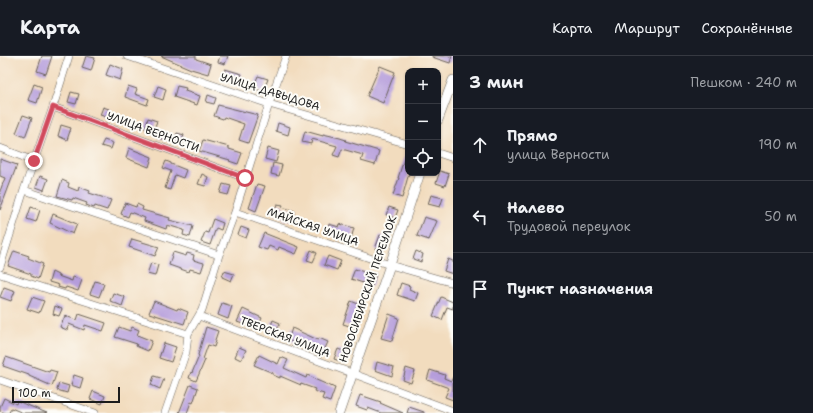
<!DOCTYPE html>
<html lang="ru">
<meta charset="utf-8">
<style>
body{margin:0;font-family:"Shantell Sans",sans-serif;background:#20242c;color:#f1f3f6}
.controls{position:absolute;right:12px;top:12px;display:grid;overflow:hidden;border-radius:8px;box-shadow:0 1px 3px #0004}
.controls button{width:36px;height:36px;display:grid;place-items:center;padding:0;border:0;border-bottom:1px solid #363941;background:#171b24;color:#f1f3f6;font:20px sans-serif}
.scale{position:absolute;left:12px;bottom:10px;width:108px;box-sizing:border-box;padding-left:4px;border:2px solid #1c1c1c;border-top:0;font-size:11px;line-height:14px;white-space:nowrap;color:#1c1c1c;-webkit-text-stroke:3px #fdfcf7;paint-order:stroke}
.stop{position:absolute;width:12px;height:12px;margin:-9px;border:3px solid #d1495b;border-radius:50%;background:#fff}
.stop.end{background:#d1495b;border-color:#fff;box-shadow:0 1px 4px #0008}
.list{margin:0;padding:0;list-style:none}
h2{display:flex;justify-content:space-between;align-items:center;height:52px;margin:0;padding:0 16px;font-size:17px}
h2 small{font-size:13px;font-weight:400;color:#9ea1a6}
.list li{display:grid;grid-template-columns:26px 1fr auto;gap:12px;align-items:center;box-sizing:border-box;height:72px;padding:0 16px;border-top:1px solid #363941}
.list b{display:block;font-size:15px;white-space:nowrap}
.list p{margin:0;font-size:13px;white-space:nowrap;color:#9ea1a6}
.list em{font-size:13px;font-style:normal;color:#9ea1a6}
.icon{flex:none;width:22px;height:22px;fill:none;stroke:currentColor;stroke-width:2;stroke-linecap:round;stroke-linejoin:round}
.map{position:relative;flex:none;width:453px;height:357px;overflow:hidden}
header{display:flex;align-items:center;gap:24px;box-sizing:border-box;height:56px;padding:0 20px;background:#171b24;border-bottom:1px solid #363941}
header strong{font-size:19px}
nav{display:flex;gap:22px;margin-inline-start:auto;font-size:14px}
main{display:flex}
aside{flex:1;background:#171b24}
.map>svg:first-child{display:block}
.building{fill:#b59ddb}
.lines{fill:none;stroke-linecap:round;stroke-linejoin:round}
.minor-casing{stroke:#675f55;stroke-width:8}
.tertiary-casing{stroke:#675f55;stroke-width:10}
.minor{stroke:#fff;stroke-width:7}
.tertiary{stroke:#fff;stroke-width:9}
.route{stroke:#d1495b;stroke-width:5}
.labels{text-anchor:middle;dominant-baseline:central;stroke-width:4;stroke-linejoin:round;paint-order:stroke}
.street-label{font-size:11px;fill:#1c1c1c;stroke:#fdfcf7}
</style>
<header>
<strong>Карта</strong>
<nav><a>Карта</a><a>Маршрут</a><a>Сохранённые</a></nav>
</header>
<main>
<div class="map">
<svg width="453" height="357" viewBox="0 0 453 357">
<rect width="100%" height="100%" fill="#fdfcf7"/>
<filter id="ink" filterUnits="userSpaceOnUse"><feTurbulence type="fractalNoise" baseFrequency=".025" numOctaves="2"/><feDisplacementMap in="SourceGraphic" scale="8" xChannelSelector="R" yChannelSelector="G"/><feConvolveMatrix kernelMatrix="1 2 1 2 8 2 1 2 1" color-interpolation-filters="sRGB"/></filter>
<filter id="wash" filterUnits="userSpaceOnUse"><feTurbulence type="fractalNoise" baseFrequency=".012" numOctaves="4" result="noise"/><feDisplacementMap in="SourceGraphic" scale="16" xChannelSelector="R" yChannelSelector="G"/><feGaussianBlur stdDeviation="0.9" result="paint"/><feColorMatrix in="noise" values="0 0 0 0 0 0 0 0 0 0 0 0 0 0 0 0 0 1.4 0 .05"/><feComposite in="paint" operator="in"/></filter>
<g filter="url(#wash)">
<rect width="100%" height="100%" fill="#f2dcbe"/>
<g id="blocks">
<path class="building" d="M 42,0 L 52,0 L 46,18 L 37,15 Z
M 86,0 L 95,2 L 91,15 L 82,12 Z
M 161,0 L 196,0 L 196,3 L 211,8 L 208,18 L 191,13 Z
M 220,0 L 228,0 L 225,8 L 218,6 Z
M 432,0 L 452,0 L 450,7 L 432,1 Z
M 110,8 L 123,13 L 120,24 L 106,19 Z
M 380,10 L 395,16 L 383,47 L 367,40 Z
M 225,13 L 242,18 L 239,27 L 222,22 Z
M 258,20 L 268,23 L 263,36 L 253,32 Z
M 34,28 L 42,31 L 37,47 L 28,44 Z
M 128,30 L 137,33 L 135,38 L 149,43 L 147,49 L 125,41 Z
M 158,30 L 166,33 L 163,44 L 154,41 Z
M 177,30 L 186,32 L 185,35 L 200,40 L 197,49 L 174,41 Z
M 71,36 L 79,38 L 76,48 L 68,46 Z
M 208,39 L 216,42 L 214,48 L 206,46 Z
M 218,49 L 258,59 L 248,87 L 239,84 L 244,68 L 224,61 L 223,63 L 214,60 Z
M 103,51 L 109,53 L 107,61 L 100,59 Z
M 23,59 L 32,62 L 25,81 L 16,77 Z
M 148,62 L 157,65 L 153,76 L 145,73 Z
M 278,67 L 290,71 L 288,79 L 276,75 Z
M 61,69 L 71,72 L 67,84 L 58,80 Z
M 161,75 L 176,80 L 177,77 L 184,79 L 181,88 L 158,82 Z
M 305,75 L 323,80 L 323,78 L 340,82 L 346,84 L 345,85 L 379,95 L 375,109 L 361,105 L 363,99 L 342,93 L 339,101 L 333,99 L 337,90 L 312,83 L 311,88 L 302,86 Z
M 104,84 L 113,87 L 111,93 L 101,90 Z
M 203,84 L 229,91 L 229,93 L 242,97 L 238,108 L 229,105 L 230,104 L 199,95 Z
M 129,92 L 152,101 L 149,111 L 126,102 Z
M 268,92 L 279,95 L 276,106 L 265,103 Z
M 407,94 L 408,117 L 409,117 L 402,142 L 393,139 L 399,122 L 398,122 Z
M 0,103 L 17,109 L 0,154 L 0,135 L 5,122 L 0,120 Z
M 166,105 L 171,107 L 171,108 L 186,114 L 183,122 L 175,119 L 170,134 L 165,132 L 171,115 L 163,112 Z
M 273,107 L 282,109 L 279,120 L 271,118 Z
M 440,115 L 449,118 L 445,130 L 436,127 Z
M 202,118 L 208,121 L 205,130 L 198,128 Z
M 40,120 L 48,123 L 44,134 L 36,131 Z
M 62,124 L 69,127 L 68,131 L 78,135 L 79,131 L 90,135 L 89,137 L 111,144 L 107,154 L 95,150 L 94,152 L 86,149 L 87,147 L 73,142 L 72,144 L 57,140 Z
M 223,128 L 231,130 L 228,139 L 220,137 Z
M 257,128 L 265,130 L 256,155 L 249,152 Z
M 431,139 L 443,142 L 440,151 L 428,148 Z
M 125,147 L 136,151 L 137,148 L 143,151 L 142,154 L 170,162 L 169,164 L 193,170 L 190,181 L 183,179 L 184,174 L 167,169 L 166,173 L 144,165 L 145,162 L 130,156 L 128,161 L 121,158 Z
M 277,148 L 283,149 L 282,151 L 295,155 L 292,166 L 283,163 L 284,161 L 274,158 Z
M 31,151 L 40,154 L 36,166 L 27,163 Z
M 389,151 L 398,154 L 395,162 L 386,159 Z
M 53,158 L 77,168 L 73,178 L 50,167 Z
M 424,161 L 437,165 L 429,184 L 417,180 Z
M 213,163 L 223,167 L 221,174 L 216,172 L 210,189 L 201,186 L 205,176 L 208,177 Z
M 329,168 L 339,171 L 340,168 L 354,172 L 351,183 L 337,179 L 337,176 L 328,174 Z
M 241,171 L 249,174 L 246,182 L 238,179 Z
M 264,177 L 299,191 L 296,198 L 279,191 L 278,194 L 269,190 L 267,194 L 258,191 Z
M 380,179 L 387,182 L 383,196 L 375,193 Z
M 132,183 L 159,191 L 155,200 L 129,191 Z
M 311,194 L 317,197 L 313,206 L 307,204 Z
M 14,195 L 29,200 L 28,202 L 43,208 L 38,223 L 31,220 L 31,218 L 8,210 Z
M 416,195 L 423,198 L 421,206 L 413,203 Z
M 173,196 L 186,200 L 187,197 L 194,199 L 193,204 L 204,207 L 201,216 L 190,213 L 189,216 L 169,209 Z
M 328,200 L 341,205 L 337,214 L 324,209 Z
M 448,203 L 453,205 L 453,218 L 444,215 Z
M 151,207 L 158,209 L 155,220 L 147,218 Z
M 355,213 L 367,217 L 367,216 L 376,218 L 372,230 L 351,223 Z
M 224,215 L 234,218 L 231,225 L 222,221 Z
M 52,216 L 58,219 L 58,220 L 72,225 L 73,221 L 82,224 L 78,235 L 66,231 L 65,233 L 58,231 L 59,229 L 49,226 Z
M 95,225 L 104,228 L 99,241 L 90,238 Z
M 401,227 L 410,230 L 409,233 L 418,237 L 415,245 L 397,239 Z
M 4,231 L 15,235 L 11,245 L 0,241 Z
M 113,237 L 125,241 L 122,250 L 110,245 Z
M 32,241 L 44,245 L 39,257 L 27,253 Z
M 441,241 L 453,246 L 453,253 L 447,251 L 442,264 L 433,260 Z
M 154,245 L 177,254 L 178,252 L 188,256 L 184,268 L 149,257 Z
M 351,245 L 363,250 L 356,272 L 343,268 Z
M 222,247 L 232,250 L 228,263 L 218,259 Z
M 55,250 L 62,253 L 59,260 L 53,258 Z
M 243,253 L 262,262 L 257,273 L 237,266 Z
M 79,258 L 106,267 L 103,275 L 85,269 L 84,274 L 69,268 L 67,274 L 60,271 L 65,260 L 77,264 Z
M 389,258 L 399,262 L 392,285 L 381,282 Z
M 273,264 L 280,267 L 276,277 L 269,274 Z
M 119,271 L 130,275 L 132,271 L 139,274 L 137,279 L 152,285 L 148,295 L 136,290 L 137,288 L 115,281 Z
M 206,271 L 218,275 L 215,284 L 216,285 L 214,291 L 208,289 L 203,303 L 205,304 L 196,325 L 189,322 L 191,316 L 192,317 L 199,300 L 198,299 Z
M 292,272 L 318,284 L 319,282 L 328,286 L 322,299 L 288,284 Z
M 164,287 L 176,291 L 171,306 L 159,302 Z
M 239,291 L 246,294 L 241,304 L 235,301 Z
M 338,293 L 348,297 L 345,307 L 334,303 Z
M 259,299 L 278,308 L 281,301 L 288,304 L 284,312 L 306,322 L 307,319 L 314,322 L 314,323 L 335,332 L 330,346 L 322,343 L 324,338 L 314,335 L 315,333 L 301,328 L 301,329 L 280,320 L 280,322 L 273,319 L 273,317 L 254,309 Z
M 6,301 L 49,316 L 50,314 L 57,316 L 52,330 L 29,320 L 29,319 L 3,310 Z
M 377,306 L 394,311 L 392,320 L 375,314 Z
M 406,312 L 415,315 L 411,327 L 403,324 Z
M 430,314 L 445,319 L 444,322 L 451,325 L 453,321 L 453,344 L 445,341 L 449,332 L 427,324 Z
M 74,319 L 83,322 L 80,332 L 71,329 Z
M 154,320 L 164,323 L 160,333 L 151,329 Z
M 59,327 L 69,330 L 67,337 L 57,334 Z
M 190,329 L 198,332 L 193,347 L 191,346 L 187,357 L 179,357 Z
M 93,335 L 105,340 L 102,348 L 90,343 Z
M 360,339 L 381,346 L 380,347 L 403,357 L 381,357 L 368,352 L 367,354 L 356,350 Z
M 4,342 L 16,348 L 17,345 L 47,357 L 23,357 L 11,352 L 9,357 L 5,357 L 0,355 L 0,351 Z
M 409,351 L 424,356 L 424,357 L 407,357 Z"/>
</g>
</g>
<g filter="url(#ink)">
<use href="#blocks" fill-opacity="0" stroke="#675f55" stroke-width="1"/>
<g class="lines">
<defs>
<path id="minor" d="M 127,0 L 269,48 L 408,88
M 53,51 L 245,122
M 0,92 L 34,105
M 438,97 L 453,102
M 24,134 L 219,199
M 235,156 L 390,209 L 453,227
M 0,211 L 24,134 L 53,51 L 69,0
M 0,218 L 188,278
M 199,260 L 453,355
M 0,324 L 95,357
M 165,357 L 186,296 L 188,278 L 202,254 L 219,199 L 235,156 L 269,48 L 286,0"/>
<path id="tertiary" d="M 438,64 L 453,24
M 339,357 L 390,209 L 420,117"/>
</defs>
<use href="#minor" class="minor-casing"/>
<use href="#tertiary" class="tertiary-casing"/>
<use href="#minor" class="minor"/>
<use href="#tertiary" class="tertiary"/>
</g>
</g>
<g class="lines" filter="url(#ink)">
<path class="route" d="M 34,105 L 53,51 L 245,122"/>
</g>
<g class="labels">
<g class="street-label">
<text transform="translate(270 36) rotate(17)">УЛИЦА ДАВЫДОВА</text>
<text transform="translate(153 76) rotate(20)">УЛИЦА ВЕРНОСТИ</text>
<text transform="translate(313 171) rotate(19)">МАЙСКАЯ УЛИЦА</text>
<text transform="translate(368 233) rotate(-71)">НОВОСИБИРСКИЙ ПЕРЕУЛОК</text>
<text transform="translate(285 281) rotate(21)">ТВЕРСКАЯ УЛИЦА</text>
</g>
</g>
</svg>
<div class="controls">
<button>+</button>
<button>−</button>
<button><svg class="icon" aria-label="locate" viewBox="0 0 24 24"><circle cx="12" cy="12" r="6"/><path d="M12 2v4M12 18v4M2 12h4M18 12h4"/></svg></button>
</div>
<div class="scale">100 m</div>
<div class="stop" style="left:245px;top:122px"></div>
<div class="stop end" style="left:34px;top:105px"></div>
</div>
<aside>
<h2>3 мин<small>Пешком · 240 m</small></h2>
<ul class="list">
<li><svg class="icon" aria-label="ahead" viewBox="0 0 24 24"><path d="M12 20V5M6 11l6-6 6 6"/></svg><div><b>Прямо</b><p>улица Верности</p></div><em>190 m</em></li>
<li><svg class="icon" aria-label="left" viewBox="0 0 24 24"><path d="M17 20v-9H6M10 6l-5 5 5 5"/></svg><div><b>Налево</b><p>Трудовой переулок</p></div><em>50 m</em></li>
<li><svg class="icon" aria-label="arrive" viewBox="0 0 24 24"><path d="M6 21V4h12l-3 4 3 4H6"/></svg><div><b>Пункт назначения</b></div></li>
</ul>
</aside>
</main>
